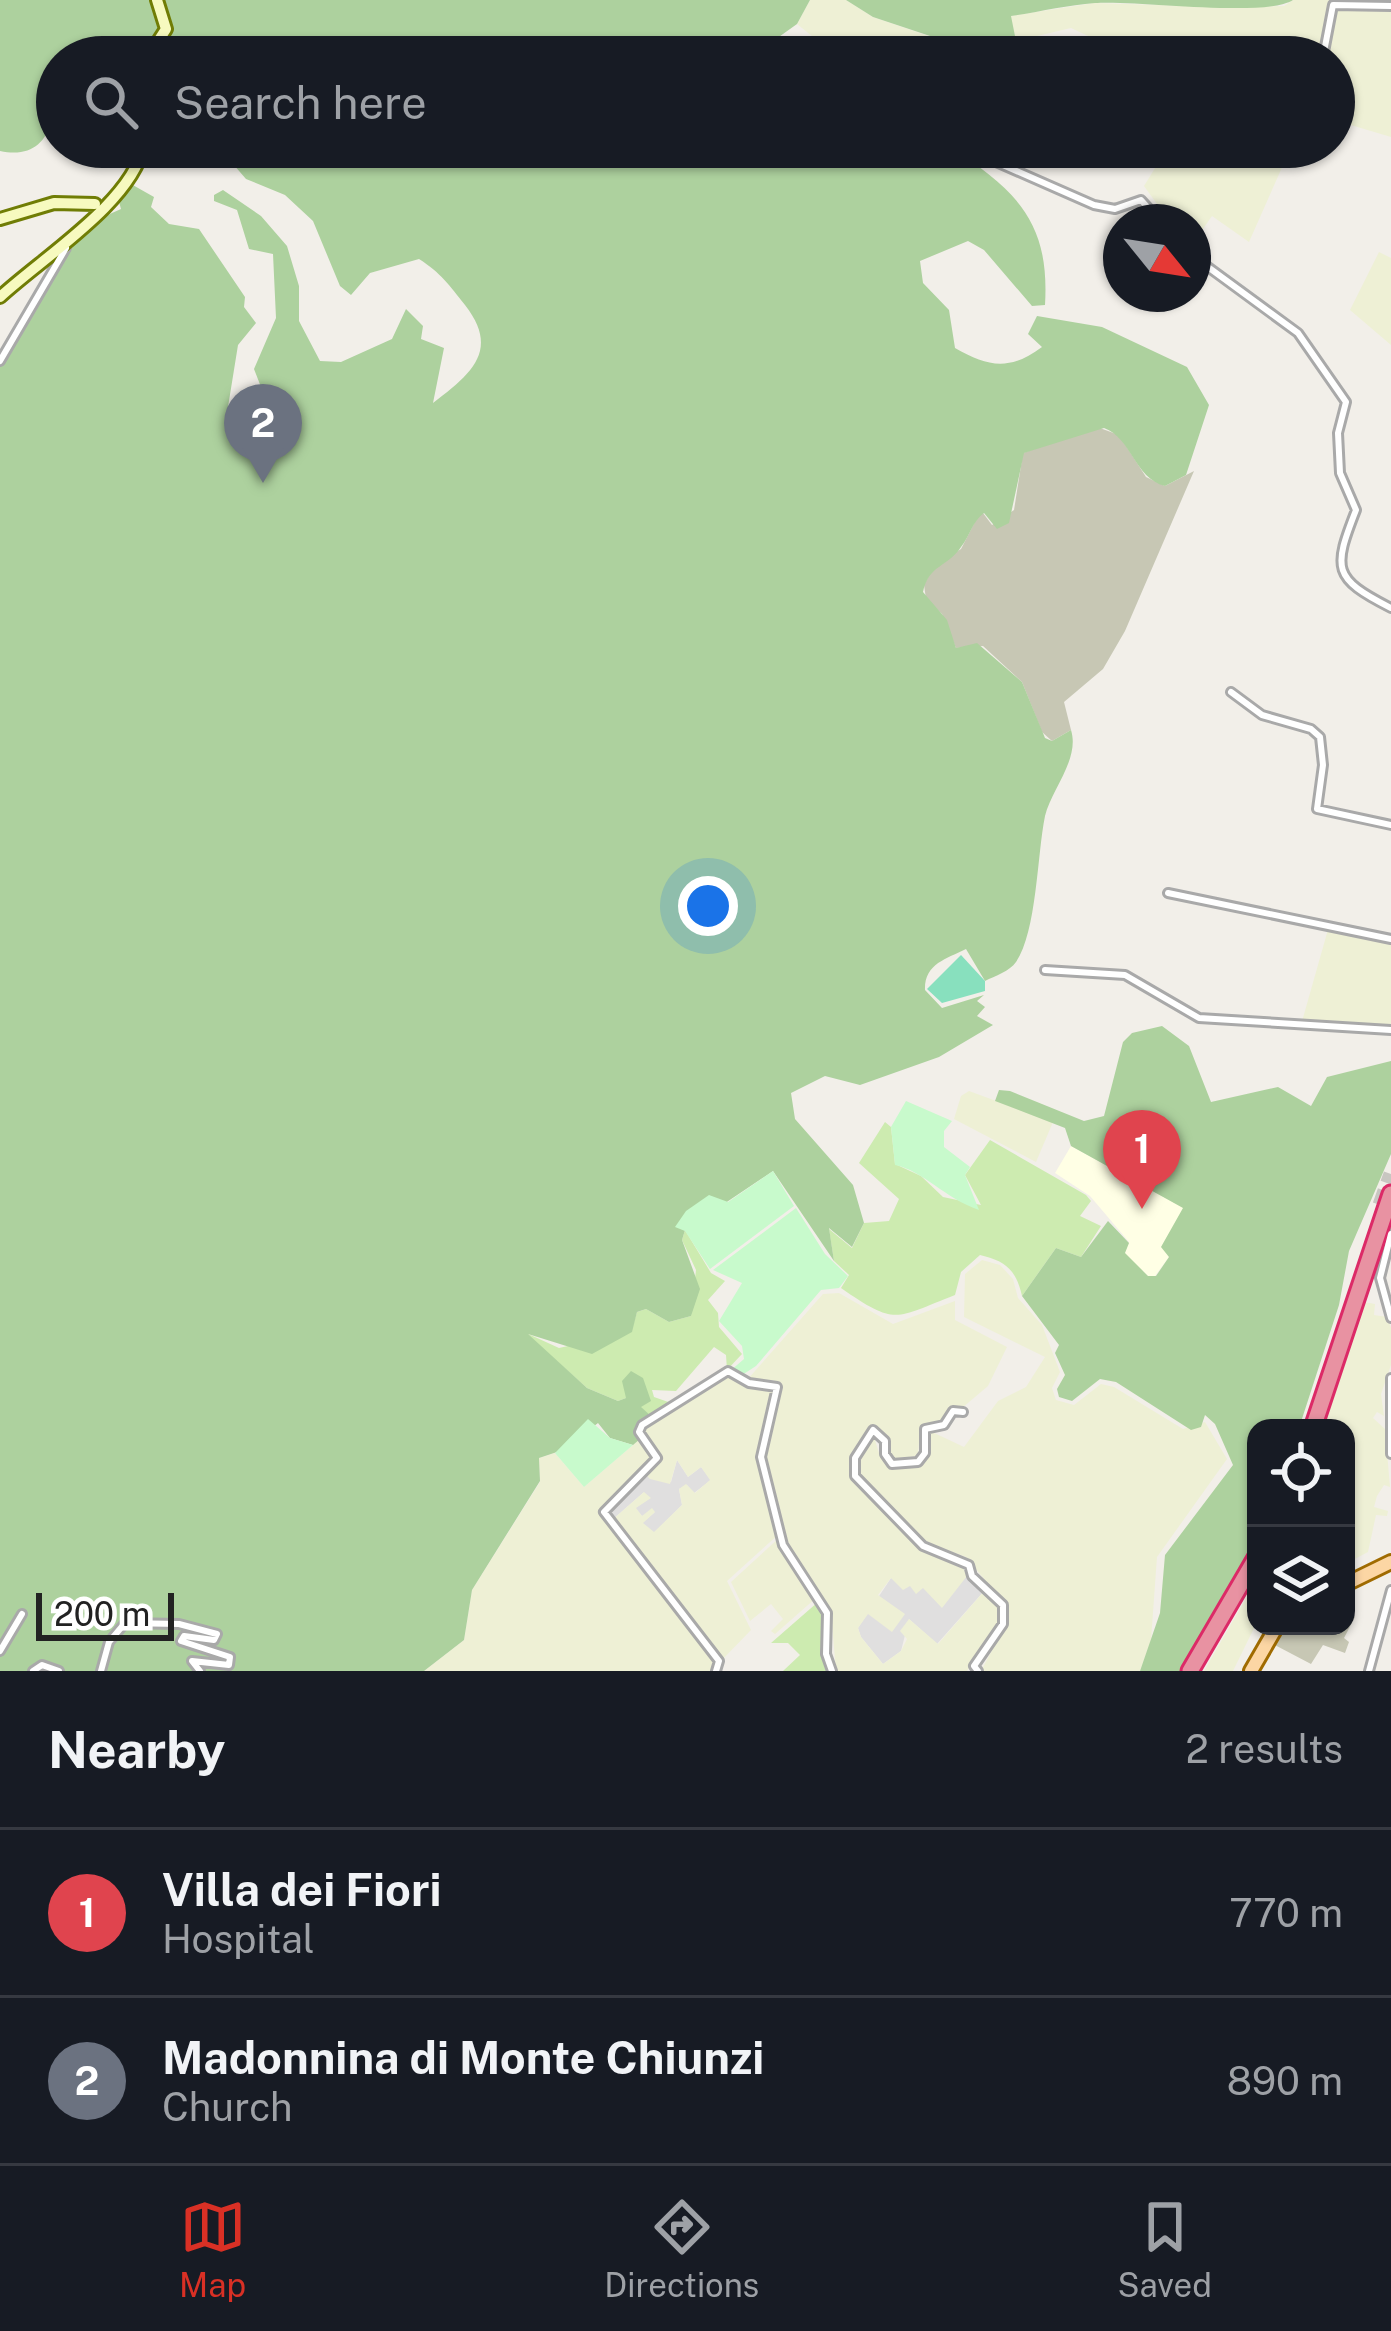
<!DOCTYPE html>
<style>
body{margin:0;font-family:"Public Sans",sans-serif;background:#242831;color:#f1f3f6}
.controls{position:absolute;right:36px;bottom:36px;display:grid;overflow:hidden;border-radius:24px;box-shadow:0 3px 9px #0004}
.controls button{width:108px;height:108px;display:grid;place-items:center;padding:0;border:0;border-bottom:3px solid #363941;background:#171b24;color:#f1f3f6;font:60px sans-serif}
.compass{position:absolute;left:1103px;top:204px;width:108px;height:108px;border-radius:50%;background:#171b24;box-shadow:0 3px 9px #0004;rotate:120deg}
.scale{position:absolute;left:36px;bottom:30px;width:138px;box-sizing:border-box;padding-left:12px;border:6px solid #222;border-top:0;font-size:33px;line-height:42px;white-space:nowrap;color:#222;-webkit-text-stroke:9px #fff;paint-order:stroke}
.you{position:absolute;left:708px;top:906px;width:42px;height:42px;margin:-30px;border:9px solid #fff;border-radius:50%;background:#1a73e8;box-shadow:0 0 0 18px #1a73e833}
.badge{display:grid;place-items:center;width:78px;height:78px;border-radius:50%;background:#d93025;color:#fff;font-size:39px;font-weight:700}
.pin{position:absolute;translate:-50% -99px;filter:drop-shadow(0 3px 6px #0008)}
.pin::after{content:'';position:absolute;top:63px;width:42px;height:36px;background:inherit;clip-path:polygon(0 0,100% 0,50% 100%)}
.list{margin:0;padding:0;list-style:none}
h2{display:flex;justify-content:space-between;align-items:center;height:156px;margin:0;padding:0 48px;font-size:51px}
h2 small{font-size:39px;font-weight:400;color:#9ea1a6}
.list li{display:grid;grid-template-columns:78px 1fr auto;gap:36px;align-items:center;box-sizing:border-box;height:168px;padding:0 48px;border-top:3px solid #363941}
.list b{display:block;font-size:45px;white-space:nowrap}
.list p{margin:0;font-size:39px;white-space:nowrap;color:#9ea1a6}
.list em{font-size:39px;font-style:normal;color:#9ea1a6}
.icon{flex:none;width:66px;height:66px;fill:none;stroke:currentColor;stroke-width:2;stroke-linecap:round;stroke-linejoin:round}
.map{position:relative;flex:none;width:1391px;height:1671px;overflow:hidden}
.search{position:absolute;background:#171b24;box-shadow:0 3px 9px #0004;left:36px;right:36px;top:36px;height:132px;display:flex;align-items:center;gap:30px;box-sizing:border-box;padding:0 42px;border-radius:66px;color:#9ea1a6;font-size:45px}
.sheet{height:492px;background:#171b24}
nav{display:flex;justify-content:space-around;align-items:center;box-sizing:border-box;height:168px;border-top:3px solid #363941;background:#171b24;font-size:33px;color:#9ea1a6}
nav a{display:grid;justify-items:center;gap:6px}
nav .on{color:#d93025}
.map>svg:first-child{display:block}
.residential{fill:#e0dfdf}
.education{fill:#ffffe5}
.construction{fill:#c7c7b4}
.farmland{fill:#eef0d5}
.grass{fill:#cdebb0}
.forest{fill:#add19e}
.park{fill:#c8facc}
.pitch{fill:#88e0be}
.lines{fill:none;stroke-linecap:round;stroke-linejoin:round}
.highway-tunnel{stroke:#c8c6c1;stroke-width:15;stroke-dasharray:15 8;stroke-linecap:butt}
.street-casing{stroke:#a9a9a9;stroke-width:12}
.secondary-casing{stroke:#707d05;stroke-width:16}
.primary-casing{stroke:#a06b00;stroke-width:18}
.highway-casing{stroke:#dc2a67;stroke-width:21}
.street{stroke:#fff;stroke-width:6}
.secondary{stroke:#f7fabf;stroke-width:10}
.primary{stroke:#fcd6a4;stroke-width:12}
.highway{stroke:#e892a2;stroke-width:15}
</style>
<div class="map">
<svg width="1391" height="1671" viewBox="0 0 1391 1671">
<rect width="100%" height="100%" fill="#f2efe9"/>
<path class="residential" d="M 677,1460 L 688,1477 L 701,1467 L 711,1480 L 694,1493 L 687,1485 L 679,1489 L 682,1505 L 654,1533 L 642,1523 L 655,1512 L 642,1516 L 635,1508 L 644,1492 L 611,1521 L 606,1513 L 644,1473 L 671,1482 Z
M 967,1576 L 985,1590 L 937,1644 L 909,1619 L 901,1651 L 883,1664 L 861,1637 L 858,1628 L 891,1578 L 923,1588 Z"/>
<path class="education" d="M 1071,1146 L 1184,1208 L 1162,1246 L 1169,1257 L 1155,1276 L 1148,1276 L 1124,1253 L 1129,1242 L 1090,1196 L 1055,1173 Z"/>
<path class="construction" d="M 1097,427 L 1119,435 L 1146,477 L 1165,486 L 1194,471 L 1125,631 L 1103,669 L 1064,702 L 1071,730 L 1052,741 L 1042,732 L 1022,682 L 983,646 L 956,648 L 942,614 L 926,599 L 924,585 L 934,565 L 961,549 L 978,516 L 983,513 L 992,525 L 1014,510 L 1023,453 Z
M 1346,1601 L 1352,1604 L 1349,1614 L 1355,1617 L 1344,1638 L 1349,1642 L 1345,1653 L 1323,1645 L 1311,1664 L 1271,1643 L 1285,1627 L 1346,1626 Z"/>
<path class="farmland" d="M 810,0 L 846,0 L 873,17 L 961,47 L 917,57 L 838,57 L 797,24 Z
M 1293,0 L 1391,0 L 1391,137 L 1334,120 L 1334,57 L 1326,57 L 1336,5 L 1323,57 L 1133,57 L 1071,28 L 1016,41 L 1010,16 L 1094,3 L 1224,7 L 1284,6 Z
M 1168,147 L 1291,147 L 1249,242 L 1212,216 L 1193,243 L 1193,222 L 1170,222 L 1144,186 Z
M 1379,252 L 1391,258 L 1391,345 L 1350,310 Z
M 1329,926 L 1391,939 L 1391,1030 L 1301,1025 Z
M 969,1091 L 1053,1122 L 1036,1162 L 954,1119 L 961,1096 Z
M 982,1260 L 1000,1265 L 1013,1279 L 1018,1298 L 1042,1325 L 1060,1372 L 1052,1388 L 1056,1400 L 1074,1405 L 1101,1384 L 1114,1387 L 1183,1429 L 1205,1422 L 1227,1459 L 1157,1557 L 1151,1640 L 1140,1671 L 981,1671 L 1004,1628 L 1006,1606 L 966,1557 L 926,1542 L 860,1474 L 860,1459 L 874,1437 L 880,1456 L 891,1467 L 924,1463 L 930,1431 L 964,1447 L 998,1401 L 1026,1387 L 1045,1357 L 964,1317 L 965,1274 Z
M 839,1293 L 893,1324 L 955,1301 L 955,1320 L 1007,1347 L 988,1386 L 962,1408 L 951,1408 L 941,1423 L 920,1429 L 918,1456 L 891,1459 L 889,1439 L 873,1425 L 852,1457 L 852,1477 L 896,1524 L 921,1549 L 961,1563 L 967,1576 L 942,1608 L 923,1588 L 916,1594 L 910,1586 L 903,1590 L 891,1578 L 878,1595 L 905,1614 L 892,1632 L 868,1614 L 858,1628 L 861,1637 L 883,1664 L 901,1651 L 907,1639 L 900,1631 L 909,1619 L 938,1644 L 985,1590 L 999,1605 L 1002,1619 L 967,1671 L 836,1671 L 831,1612 L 787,1544 L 764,1456 L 780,1386 L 773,1380 L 747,1380 L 823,1294 Z
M 1364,1302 L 1375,1304 L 1374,1315 L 1387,1317 L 1391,1328 L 1391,1365 L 1381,1394 L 1384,1416 L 1377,1412 L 1373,1418 L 1385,1429 L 1390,1487 L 1384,1485 L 1377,1496 L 1374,1507 L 1388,1511 L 1387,1516 L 1376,1515 L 1368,1552 L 1351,1561 L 1346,1559 L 1346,1428 L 1318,1428 Z
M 728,1374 L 775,1388 L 759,1457 L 779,1534 L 727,1581 L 751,1630 L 721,1661 L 611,1521 L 644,1492 L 651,1498 L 636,1508 L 642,1516 L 652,1508 L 655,1512 L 643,1523 L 654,1532 L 682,1505 L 679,1489 L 686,1484 L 695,1493 L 710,1480 L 701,1467 L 688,1477 L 677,1460 L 670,1484 L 650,1479 L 644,1473 L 660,1455 L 641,1430 Z
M 640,1439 L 654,1456 L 600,1512 L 715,1662 L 712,1671 L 424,1671 L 464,1640 L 472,1590 L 540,1482 L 539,1458 L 555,1453 L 584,1487 Z
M 779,1538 L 816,1598 L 775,1634 L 771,1631 L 783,1619 L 771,1604 L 750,1621 L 731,1582 Z
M 1256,1581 L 1256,1624 L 1233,1671 L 1204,1671 Z"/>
<path class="grass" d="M 885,1122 L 891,1127 L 895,1164 L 921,1176 L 943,1197 L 981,1205 L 965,1175 L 990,1140 L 1086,1195 L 1091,1201 L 1080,1216 L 1101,1226 L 1081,1257 L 1056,1248 L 1022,1296 C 1016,1270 1006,1261 980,1255 L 961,1272 L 955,1295 C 895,1318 897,1327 841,1288 L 849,1275 L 834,1261 L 829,1229 L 852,1248 L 864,1223 L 889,1221 L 899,1199 L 859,1163 Z
M 685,1230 L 711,1273 L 725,1281 L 708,1300 L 718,1313 L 719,1327 L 742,1354 L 727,1370 L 726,1355 L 714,1347 L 676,1391 L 652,1390 L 654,1397 L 674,1404 L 651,1416 L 626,1398 L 618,1401 L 587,1388 L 524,1332 L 559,1348 L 631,1332 L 637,1312 L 646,1309 L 669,1322 L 691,1316 L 696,1270 L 682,1240 Z
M 818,1602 C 830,1622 822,1648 829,1671 L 783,1671 L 800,1655 L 788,1643 L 771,1643 Z"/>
<path class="forest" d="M 0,0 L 810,0 L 797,24 L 751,57 L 481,57 L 465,52 L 423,57 L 57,57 C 57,100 59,163 0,151 Z
M 846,0 L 1293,0 C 1265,18 1138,0 1095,3 C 1067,5 1039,12 1011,16 L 1016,41 L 992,40 L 972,50 L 873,17 Z
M 167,147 L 951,147 C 1016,191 1050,221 1045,305 L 1032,306 L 984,250 L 968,241 L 920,261 L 923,283 L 949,310 L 955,348 C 988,367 1010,371 1042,347 L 1028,334 L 1037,316 L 1102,327 L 1187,367 L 1209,405 L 1186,475 L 1165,486 C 1134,478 1132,438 1104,428 L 1024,453 L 1009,523 L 997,529 L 984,513 C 972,522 970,536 961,547 C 947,568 929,564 923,592 L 947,620 L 956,648 L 977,643 L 1022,682 L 1045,738 L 1052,741 L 1071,730 C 1080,759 1052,788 1045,816 C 1037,855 1037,931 1016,962 C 1010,971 995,976 985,981 L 966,949 C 946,959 924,964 925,990 L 942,1008 L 984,995 L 977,1001 L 985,1007 L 977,1016 L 993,1025 L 939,1057 L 860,1085 L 825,1076 L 791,1093 L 795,1119 L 853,1185 L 864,1223 L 852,1247 L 829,1228 L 834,1261 L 773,1171 L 685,1230 L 682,1240 L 700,1289 L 691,1316 L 669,1322 L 646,1309 L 637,1312 L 632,1332 L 592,1354 L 528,1334 L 587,1388 L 618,1401 L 626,1398 L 622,1381 L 631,1371 L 643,1378 L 651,1401 L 641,1407 L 651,1416 L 640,1424 L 640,1439 L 633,1445 L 610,1438 L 598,1423 L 563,1450 L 539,1458 L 540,1481 L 472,1590 L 464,1640 L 424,1671 L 0,1671 L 0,364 C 35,310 56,234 121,209 L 118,198 L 131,184 L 154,197 L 151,207 L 169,224 L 199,229 L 245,297 L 244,307 L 256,323 L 238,345 L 228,407 L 256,462 L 272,456 L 278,433 L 261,439 L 266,400 L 254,369 L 276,318 L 273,254 L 249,249 L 237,210 L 214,201 L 214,195 L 223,190 L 261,216 L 287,246 L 299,286 L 299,321 L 320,361 L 341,362 L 392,339 L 406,309 L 423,326 L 421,339 L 444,348 L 433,403 C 472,373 500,350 465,305 C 449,285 441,273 419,259 L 370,273 L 351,295 L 340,286 L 313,221 L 285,195 L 246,179 L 227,157 Z
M 1162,1026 L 1189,1046 L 1211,1102 L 1278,1087 L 1311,1106 L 1327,1077 L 1391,1061 L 1391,1154 L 1349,1251 L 1339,1305 L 1299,1428 L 1256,1428 L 1256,1544 L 1208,1639 L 1185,1671 L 1140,1671 L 1160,1613 L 1165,1555 L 1233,1465 L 1215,1424 L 1205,1415 L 1201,1427 L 1191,1430 L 1116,1382 L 1100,1379 L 1072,1401 L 1059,1397 L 1057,1389 L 1065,1375 L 1055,1353 L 1059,1345 L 1022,1296 L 1056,1248 L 1081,1257 L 1108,1221 L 1129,1243 L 1125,1253 L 1148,1276 L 1156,1276 L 1169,1257 L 1161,1247 L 1183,1208 L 1071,1146 L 1065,1128 L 995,1101 L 999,1090 L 1010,1091 L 1084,1121 L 1104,1116 L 1123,1042 L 1132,1033 Z"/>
<path class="park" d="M 906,1101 L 952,1121 L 944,1131 L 944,1147 L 970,1167 L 965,1175 L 979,1210 C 944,1198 924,1171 895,1165 L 891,1127 Z
M 773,1171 L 794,1206 L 710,1269 L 685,1231 L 675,1227 L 686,1211 L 709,1195 L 728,1202 Z
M 796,1208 L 825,1254 L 848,1276 L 839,1288 L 821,1290 L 756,1366 L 739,1377 L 730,1371 L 744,1359 L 742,1346 L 719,1321 L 742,1283 L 713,1270 Z
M 588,1419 L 610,1438 L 633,1445 L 584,1487 L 555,1453 Z"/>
<path class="pitch" d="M 961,955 L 985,981 L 985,991 L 942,1003 L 927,989 Z"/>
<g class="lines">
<path class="highway-tunnel" d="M 1380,1205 L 1391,1174"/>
<defs>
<path id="street" d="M 1323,57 L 1333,5 L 1391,6
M 962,147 L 1094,205 L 1115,209 L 1141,200 L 1161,222
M 1193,256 L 1298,333 L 1346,402 L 1338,433 L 1340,473 L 1356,510 C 1333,569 1332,578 1391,608
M 0,361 L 66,248
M 1231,692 L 1262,715 L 1311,729 L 1320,737 L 1323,765 L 1317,809 L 1391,825
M 1168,893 L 1391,939
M 1045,970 L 1125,975 L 1199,1018 L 1391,1030
M 1391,1234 L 1380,1278 L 1391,1318
M 1391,1378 L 1391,1454
M 963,1412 L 953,1411 L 944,1425 L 925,1429 L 925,1453 L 918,1462 L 892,1464 L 885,1454 L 885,1441 L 873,1430 L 855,1458 L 855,1476 L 923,1546 L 969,1565 L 972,1576 L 1003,1605 L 1003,1624 L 974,1666 L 978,1671
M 0,1651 L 22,1614
M 33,1671 L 42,1665 L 59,1671
M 101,1671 L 109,1642 L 125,1623 L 179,1624 L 217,1634 L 214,1640 L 184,1636 L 181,1641 L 230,1657 L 229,1665 L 192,1661 L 200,1671
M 716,1671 L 719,1661 L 604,1512 L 657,1458 L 639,1432 L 642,1425 L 728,1371 L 749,1383 L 777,1387 L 761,1457 L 783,1545 L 827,1613 L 826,1654 L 832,1671
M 1369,1671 L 1391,1590"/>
<path id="secondary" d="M 148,57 L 166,29 L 157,0
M 0,219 L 54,203 L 95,204
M 0,297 C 42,258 132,202 143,147"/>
<path id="primary" d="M 1346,1584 L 1391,1562
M 1251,1671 L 1277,1626"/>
<path id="highway" d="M 1313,1428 L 1391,1194
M 1190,1671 L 1256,1558"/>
</defs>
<use href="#street" class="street-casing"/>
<use href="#secondary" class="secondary-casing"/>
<use href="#primary" class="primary-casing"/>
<use href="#highway" class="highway-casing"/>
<use href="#street" class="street"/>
<use href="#secondary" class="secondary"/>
<use href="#primary" class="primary"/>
<use href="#highway" class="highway"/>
</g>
</svg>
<div class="controls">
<button><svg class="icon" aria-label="locate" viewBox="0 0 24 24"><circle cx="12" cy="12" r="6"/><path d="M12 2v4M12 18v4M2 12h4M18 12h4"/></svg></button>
<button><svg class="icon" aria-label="layers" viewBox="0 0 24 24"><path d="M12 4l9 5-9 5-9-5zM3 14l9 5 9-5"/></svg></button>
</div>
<svg class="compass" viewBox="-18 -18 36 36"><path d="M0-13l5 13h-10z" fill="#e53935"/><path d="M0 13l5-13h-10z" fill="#9ea1a6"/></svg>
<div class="scale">200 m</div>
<div class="you"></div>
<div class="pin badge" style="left:1142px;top:1209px;background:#e0444e">1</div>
<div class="pin badge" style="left:263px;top:483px;background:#6b7280">2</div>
<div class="search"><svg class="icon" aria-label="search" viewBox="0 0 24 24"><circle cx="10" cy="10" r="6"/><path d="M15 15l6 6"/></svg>Search here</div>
</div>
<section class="sheet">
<h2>Nearby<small>2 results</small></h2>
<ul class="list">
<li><span class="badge" style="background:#e0444e">1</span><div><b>Villa dei Fiori</b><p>Hospital</p></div><em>770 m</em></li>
<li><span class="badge" style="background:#6b7280">2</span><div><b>Madonnina di Monte Chiunzi</b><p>Church</p></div><em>890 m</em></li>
</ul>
</section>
<nav>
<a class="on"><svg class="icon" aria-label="map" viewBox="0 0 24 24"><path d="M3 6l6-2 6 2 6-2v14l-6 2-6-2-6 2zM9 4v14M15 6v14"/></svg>Map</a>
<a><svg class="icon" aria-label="directions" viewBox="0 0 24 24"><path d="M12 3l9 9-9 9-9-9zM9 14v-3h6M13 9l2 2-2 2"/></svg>Directions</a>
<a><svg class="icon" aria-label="saved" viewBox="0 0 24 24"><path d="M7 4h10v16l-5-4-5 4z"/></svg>Saved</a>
</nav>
